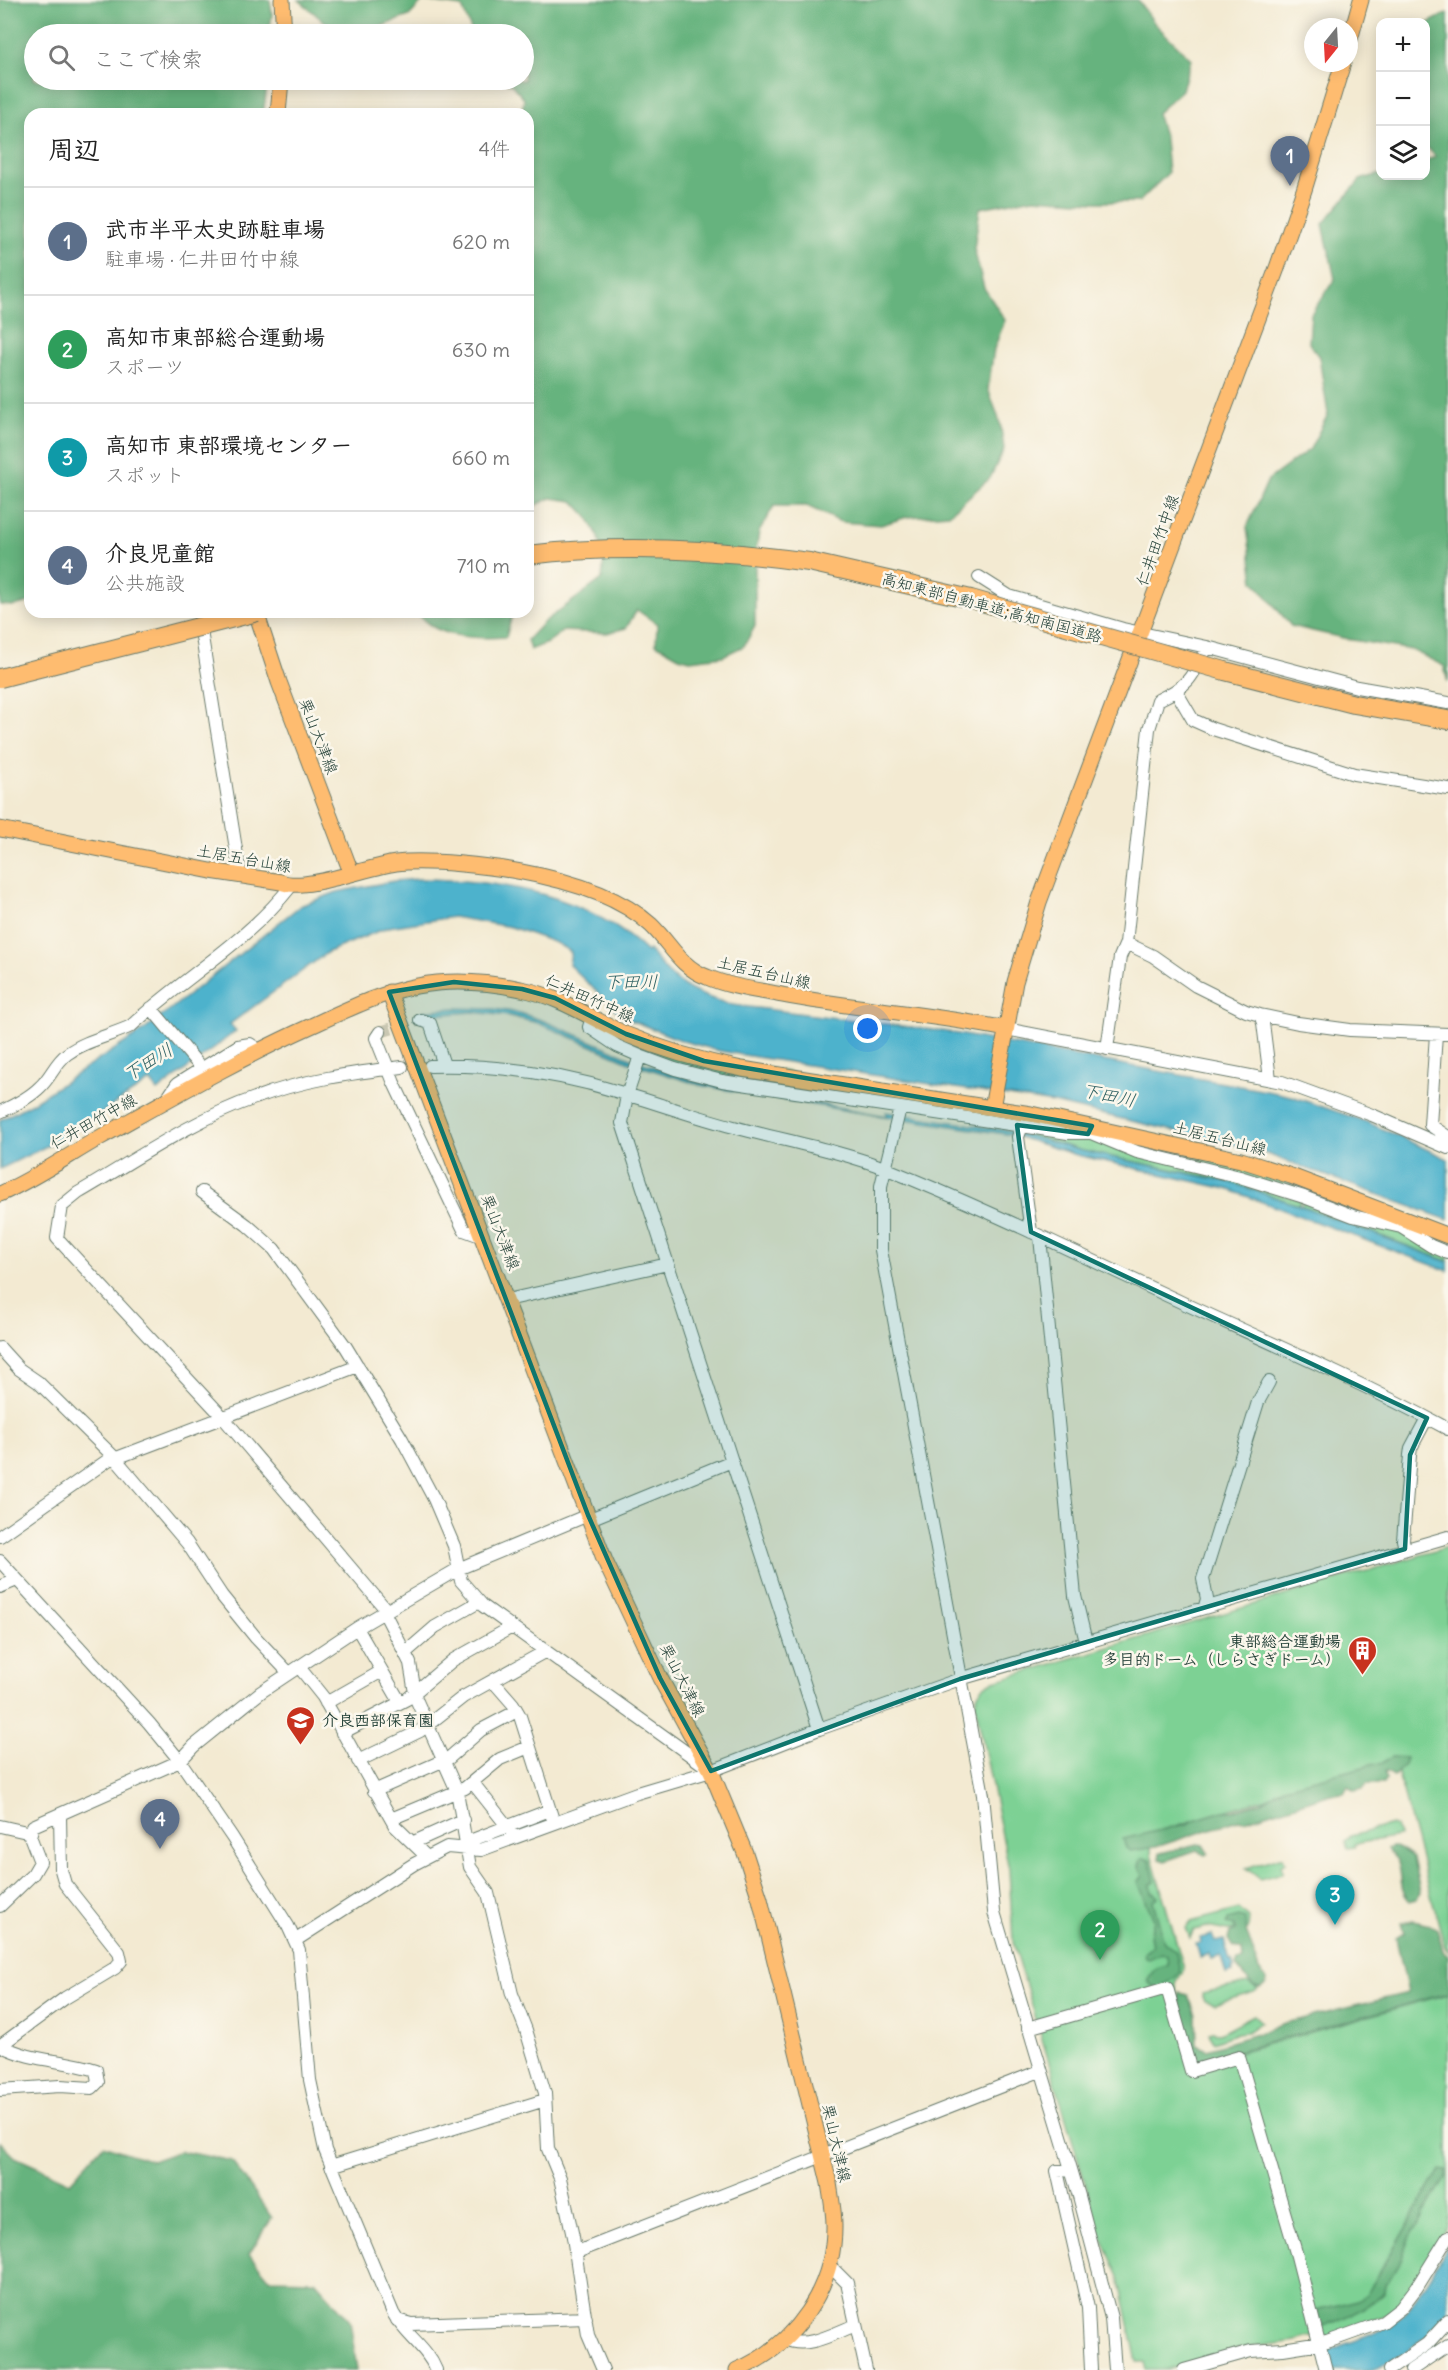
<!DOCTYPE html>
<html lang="ja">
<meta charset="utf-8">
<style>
body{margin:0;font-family:Delius,"Klee One",sans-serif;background:#f2f2f2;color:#222}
.controls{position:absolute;right:18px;top:18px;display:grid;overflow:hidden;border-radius:12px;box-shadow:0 3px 15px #0003}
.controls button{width:54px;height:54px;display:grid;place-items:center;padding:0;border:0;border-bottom:2px solid #e0e0e0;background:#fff;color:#222;font:30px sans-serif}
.compass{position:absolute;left:1304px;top:18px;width:54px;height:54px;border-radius:50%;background:#fff;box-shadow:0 3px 15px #0003;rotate:198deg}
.you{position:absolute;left:868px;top:1029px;width:21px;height:21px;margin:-15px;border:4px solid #fff;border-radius:50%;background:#1a73e8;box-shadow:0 0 0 9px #1a73e833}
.badge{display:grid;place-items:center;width:39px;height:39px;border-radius:50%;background:#7c3aed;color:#fff;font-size:20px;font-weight:700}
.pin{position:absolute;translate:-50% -50px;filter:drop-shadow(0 2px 3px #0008)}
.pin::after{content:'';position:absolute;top:32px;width:21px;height:18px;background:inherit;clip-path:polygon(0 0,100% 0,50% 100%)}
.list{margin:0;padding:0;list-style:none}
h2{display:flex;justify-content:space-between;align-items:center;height:78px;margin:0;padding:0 24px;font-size:26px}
h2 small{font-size:20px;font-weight:400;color:#767676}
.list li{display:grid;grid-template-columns:39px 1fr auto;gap:18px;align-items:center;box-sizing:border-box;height:108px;padding:0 24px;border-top:2px solid #e0e0e0}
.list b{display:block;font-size:22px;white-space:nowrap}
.list p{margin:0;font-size:20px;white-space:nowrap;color:#767676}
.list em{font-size:20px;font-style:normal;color:#767676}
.icon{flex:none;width:33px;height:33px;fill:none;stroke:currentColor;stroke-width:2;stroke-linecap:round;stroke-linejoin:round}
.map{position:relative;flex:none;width:1448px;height:2370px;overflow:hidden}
.search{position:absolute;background:#fff;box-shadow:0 3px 15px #0003;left:24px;top:24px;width:510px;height:66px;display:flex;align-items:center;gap:15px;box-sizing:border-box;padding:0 21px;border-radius:33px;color:#767676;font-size:22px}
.panel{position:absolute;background:#fff;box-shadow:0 3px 15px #0003;left:24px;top:108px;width:510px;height:510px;border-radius:18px}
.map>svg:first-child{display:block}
.green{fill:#7dd194;stroke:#4e8764;stroke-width:1.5}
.forest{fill:#66b37e;stroke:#427859;stroke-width:1.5}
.water{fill:#4db2cc;stroke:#367880;stroke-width:1.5}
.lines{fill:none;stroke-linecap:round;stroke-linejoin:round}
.minor-tunnel{stroke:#c9c7b2;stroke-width:12;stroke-dasharray:12 6;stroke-linecap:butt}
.minor-casing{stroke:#697a6b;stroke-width:14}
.major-casing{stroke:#697a6b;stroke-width:17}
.highway-casing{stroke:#697a6b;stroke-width:20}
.minor{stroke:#fff;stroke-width:12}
.major{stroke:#febc70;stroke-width:15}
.highway{stroke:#febc70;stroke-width:18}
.highway-bridge-casing{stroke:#697a6b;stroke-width:20;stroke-linecap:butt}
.highway-bridge{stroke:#febc70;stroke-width:18}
.marked{fill:#0f766e;fill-opacity:0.2;stroke:#0f766e;stroke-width:4.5;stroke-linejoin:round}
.labels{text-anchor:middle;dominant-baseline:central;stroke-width:5;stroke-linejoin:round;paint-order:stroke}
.street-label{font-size:16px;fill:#1f3d34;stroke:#fbf7ec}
.poi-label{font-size:16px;font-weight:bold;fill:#1f3d34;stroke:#fbf7ec;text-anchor:end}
.water-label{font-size:18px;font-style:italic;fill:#2d6062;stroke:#fbf7ec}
</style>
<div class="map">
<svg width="1448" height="2370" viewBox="0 0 1448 2370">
<rect width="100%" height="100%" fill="#fbf7ec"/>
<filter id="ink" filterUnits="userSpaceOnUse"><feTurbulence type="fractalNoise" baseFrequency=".0167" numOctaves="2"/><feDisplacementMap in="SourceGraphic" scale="12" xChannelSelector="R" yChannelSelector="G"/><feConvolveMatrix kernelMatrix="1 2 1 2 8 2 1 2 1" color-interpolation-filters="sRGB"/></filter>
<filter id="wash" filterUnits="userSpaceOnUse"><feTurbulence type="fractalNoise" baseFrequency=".008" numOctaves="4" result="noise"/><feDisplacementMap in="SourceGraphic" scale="24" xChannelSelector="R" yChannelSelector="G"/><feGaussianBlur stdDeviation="1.35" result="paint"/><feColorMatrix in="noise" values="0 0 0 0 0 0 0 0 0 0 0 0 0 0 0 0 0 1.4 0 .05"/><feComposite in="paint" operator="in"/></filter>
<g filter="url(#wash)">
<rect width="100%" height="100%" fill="#f3ead2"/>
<path class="green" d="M 595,1027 L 619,1039 L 1086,1131 L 734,1080 L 635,1052 Z
M 1024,1131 L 1095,1137 L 1301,1200 L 1299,1205 L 1229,1181 L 1083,1151 L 1023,1133 Z
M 1096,1133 L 1258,1171 L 1388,1220 L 1139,1151 Z
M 1303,1201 L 1383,1224 L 1448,1255 L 1448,1261 L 1302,1206 Z
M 1448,1547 L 1448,1951 L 1445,1947 L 1395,1762 L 1283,1789 L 1267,1798 L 1152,1833 L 1151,1854 L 1184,1969 L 1176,1983 L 1177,2003 L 1195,2064 L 1448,1994 L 1448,2226 L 1415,2284 L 1398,2306 L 1382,2317 L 1327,2338 L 1309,2337 L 1296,2341 L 1240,2349 L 1168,2370 L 1146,2370 L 1144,2362 L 1137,2362 L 1119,2277 L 1101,2236 L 1013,1942 L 1009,1869 L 975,1703 C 977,1693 981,1687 991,1682 Z
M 1391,1825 L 1396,1826 L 1399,1836 L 1355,1844 L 1355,1847 L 1348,1848 L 1345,1841 L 1351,1836 Z
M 1283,1856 L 1285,1862 L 1281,1865 L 1282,1873 L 1260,1879 L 1246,1868 Z
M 1239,1909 L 1249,1918 L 1248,1929 L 1228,1931 L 1207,1927 L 1194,1930 L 1190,1938 L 1186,1928 L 1191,1922 Z
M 1248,1983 L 1258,1989 L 1254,1992 L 1214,2004 L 1205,2001 L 1202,1993 Z
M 1254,2015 L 1261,2022 L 1247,2032 L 1237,2033 L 1214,2042 L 1209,2034 L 1212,2032 L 1220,2033 Z"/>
<path class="forest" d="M 0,0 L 270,0 L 272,14 L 269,34 L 34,34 L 34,80 L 268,80 L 263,114 L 30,114 L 30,602 L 14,606 L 0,605 Z
M 299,0 L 1138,0 L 1155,24 L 1191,59 L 1182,90 L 1157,113 L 1165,139 L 1168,173 L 1139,202 L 1095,202 L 1033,198 L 980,208 L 974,249 L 984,288 L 1005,320 L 994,349 L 988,389 L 1000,422 L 1004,449 L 990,478 L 949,514 L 907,517 L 881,525 L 841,522 L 807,506 L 774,506 L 759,532 L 755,556 L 755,626 L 744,646 L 723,656 L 690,660 L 679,657 L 656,644 L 657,624 L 637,610 L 626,628 L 607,633 L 563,631 L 547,643 L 530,650 L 527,640 L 544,622 L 602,579 L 604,557 L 598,536 L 588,517 L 573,501 L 551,498 L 528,509 L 528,114 L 522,114 L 524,99 L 511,84 L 501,80 L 524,80 L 524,34 L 473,34 L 462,7 L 423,1 L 409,16 L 360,34 L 340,31 L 322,20 Z
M 1448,13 L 1448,683 L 1444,666 L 1412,650 L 1352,640 L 1291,626 L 1254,581 L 1247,527 L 1268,480 L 1310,449 L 1328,414 L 1319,357 L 1309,343 L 1311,314 L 1335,279 L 1323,224 L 1360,180 L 1380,174 L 1380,176 L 1426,176 L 1426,160 L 1436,157 L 1426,146 L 1426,24 Z
M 417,612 L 513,612 L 506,637 C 477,639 435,639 417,612 Z
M 1392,1757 L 1406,1758 L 1404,1765 L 1394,1776 L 1385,1771 L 1386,1779 L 1383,1784 L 1367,1784 L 1363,1789 L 1354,1790 L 1348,1786 L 1344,1793 L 1331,1794 L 1244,1821 L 1238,1820 L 1156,1847 L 1130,1851 L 1126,1848 L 1123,1839 L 1190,1823 L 1194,1820 L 1223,1811 L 1232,1811 L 1261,1802 L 1284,1787 L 1383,1762 Z
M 1197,1844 L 1203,1845 L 1208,1853 L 1205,1855 L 1197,1850 L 1165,1861 L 1159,1859 L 1160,1853 Z
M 1391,1847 L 1396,1847 L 1413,1858 L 1420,1892 L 1417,1899 L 1410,1901 C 1398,1890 1403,1875 1398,1862 C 1396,1857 1390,1854 1387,1850 Z
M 1144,1858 L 1150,1860 L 1155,1882 L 1151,1884 L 1152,1893 L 1155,1893 L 1158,1897 L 1153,1901 L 1164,1942 L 1176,1952 L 1180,1971 C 1175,1981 1165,1985 1155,1987 L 1150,1984 L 1148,1979 C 1153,1969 1157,1967 1168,1965 L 1167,1956 L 1161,1953 L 1149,1959 L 1145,1957 L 1144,1953 L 1152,1946 L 1150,1936 L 1154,1920 L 1138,1882 L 1143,1876 L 1139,1866 L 1141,1859 Z
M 1239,1917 L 1245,1919 L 1245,1927 L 1259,1970 L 1266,1978 L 1266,1984 L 1260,1988 L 1253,1986 L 1236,1966 L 1238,1961 L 1243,1960 L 1242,1950 L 1232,1946 L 1228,1939 L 1230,1933 L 1236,1931 L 1234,1926 L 1227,1924 L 1228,1920 Z
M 1413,1921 L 1431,1925 L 1437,1929 L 1443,1951 L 1448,1955 L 1448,1993 L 1195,2063 L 1193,2054 L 1187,2048 L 1185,2024 L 1181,2021 L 1178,2012 L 1180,2006 L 1178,2001 L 1180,1993 L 1188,1995 L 1196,2015 L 1197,2044 L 1207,2049 L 1260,2033 L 1281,2024 L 1408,1993 L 1396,1938 L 1404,1933 L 1401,1923 Z
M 0,2142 L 15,2157 L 70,2182 L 103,2145 L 152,2161 L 180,2151 L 232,2161 L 272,2218 L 249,2254 L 270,2279 L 315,2280 L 350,2320 L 357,2370 L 0,2370 Z
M 1440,2170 L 1446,2171 L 1446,2178 L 1424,2212 L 1420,2224 L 1413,2231 L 1401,2260 L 1386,2285 L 1385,2292 L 1364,2308 L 1338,2321 L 1320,2327 L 1316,2310 L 1358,2300 L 1367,2294 Z"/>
<path class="water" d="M 419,879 C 500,880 586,893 647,952 L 649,950 C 674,985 692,994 733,1005 L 942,1031 L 1272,1092 L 1291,1096 L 1367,1122 L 1448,1159 L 1448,1220 L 1253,1149 L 1053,1103 L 756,1057 L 720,1051 L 683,1041 L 623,1017 L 569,965 L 571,952 L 556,943 L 511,927 L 453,917 L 388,927 L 328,952 L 230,1024 L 236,1031 L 158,1091 L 150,1081 L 61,1139 L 0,1169 L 0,1120 L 32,1103 L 143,1031 L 300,906 L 337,892 L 394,881 Z
M 454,1008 L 494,1009 L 520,1013 L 544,1021 L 640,1062 L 700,1082 L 886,1116 L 886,1112 L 1012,1131 L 1082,1151 L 1229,1182 L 1304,1207 L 1448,1262 L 1448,1271 L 1227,1189 L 1077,1155 L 1012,1135 L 843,1110 L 700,1085 L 634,1064 L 538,1023 L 509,1016 L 472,1012 L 422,1016 L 423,1011 Z
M 1212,1935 L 1215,1942 L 1224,1940 L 1230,1961 L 1232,1961 L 1234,1968 L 1232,1969 L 1233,1972 L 1226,1974 L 1221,1956 L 1211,1959 L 1209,1954 L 1200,1957 L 1196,1944 L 1201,1943 L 1200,1938 Z
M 1448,2245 C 1448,2263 1448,2293 1448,2310 C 1444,2328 1387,2368 1369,2370 C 1356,2370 1343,2370 1331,2370 L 1326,2350 C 1353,2342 1386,2332 1405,2312 C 1423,2293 1435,2267 1448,2245 Z"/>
</g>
<g filter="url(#ink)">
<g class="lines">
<path class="minor-tunnel" d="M 380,1032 L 420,1020"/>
<defs>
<path id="minor" d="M 979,577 L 1009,596 L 1123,629 L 1207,647 L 1357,687 L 1448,703
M 200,612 L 202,637 L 240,874
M 1176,691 L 1193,720 L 1213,729 L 1354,774 L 1448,789
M 1126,943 L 1153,956 L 1196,986 L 1246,1011 L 1260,1015 L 1298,1023 L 1350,1030 L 1448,1034
M 151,1008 L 202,1069
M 1260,1015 L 1263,1023 L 1270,1079
M 592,1018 L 589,1027 L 617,1046 L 640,1056 L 675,1069 L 722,1081 L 1068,1133 L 1091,1133 L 1092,1126
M 420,1020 L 430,1023 L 444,1065
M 1006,1029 L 1282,1082 L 1372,1115 L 1448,1148
M 380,1032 L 376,1038 L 394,1083 L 464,1230 L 483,1237
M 1436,1034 L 1430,1125 L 1448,1137
M 1107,1049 L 1120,957 L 1126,943 L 1149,729 L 1158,700 C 1190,685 1192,677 1207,647
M 640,1056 L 627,1095 L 622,1123 L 819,1729
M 430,1066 C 495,1064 557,1073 619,1092 C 657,1103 695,1117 734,1127 C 785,1141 838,1150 887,1169 C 987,1209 1084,1257 1181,1302 C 1271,1343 1361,1382 1448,1429
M 402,1067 C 352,1073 302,1080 255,1098 C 192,1120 135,1160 78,1193 L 62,1206 L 57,1238 L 221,1415 L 383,1606 L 384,1612 L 410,1663 L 416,1699 L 457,1791 L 470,1867 L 488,1893 L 512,1994 L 526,2030 L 545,2093 L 548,2149 L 560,2178 L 573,2237 L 588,2335 L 603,2370
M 167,1099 L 177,1084 L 238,1046 L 250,1044 L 259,1050
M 900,1108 L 881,1186 L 881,1250 L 983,1795 L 994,1912 L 1079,2196 L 1111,2318 L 1115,2370
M 0,1112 C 13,1106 29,1098 40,1087 C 51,1077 55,1063 67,1054 C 86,1040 110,1036 131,1026 C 183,978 247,942 291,886
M 1022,1126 L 1018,1137 L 1031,1232
M 1091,1133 L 1137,1152 L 1240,1177 L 1304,1197 L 1353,1216 L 1401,1227 L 1404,1219
M 202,1192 L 247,1225 L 274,1249 L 346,1347 L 402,1439 L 434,1499 L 454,1546 L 461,1581 L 483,1606 L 708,1768
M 1401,1227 L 1431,1246 L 1448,1253
M 1040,1237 L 1075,1596 L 1086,1642
M 507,1300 L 668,1264
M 0,1348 L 19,1369 L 38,1382 L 114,1457 L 187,1543 L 222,1596 L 256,1638 L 289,1673
M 590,1519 L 732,1461
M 0,1536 L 111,1458 L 119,1457 L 358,1366
M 1405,1549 L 1403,1540 L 1410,1455 L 1411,1448 L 1427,1418
M 0,1561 L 149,1723 L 180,1761 L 232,1837 L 288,1926 L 299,1950 L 310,2080 L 325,2150 L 393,2313 C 405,2335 427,2347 436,2370
M 0,1587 L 17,1580
M 1205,1606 L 1207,1599 L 1203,1579 L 1258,1402 L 1269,1382
M 357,1628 L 400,1702
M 405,1653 L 435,1627 L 479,1602
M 299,1667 L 323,1697 L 395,1826 L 427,1857
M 493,1681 L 513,1704 L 520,1716 L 554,1823
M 326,1703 L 382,1671
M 342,1733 L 407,1699 L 453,1660 L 512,1627
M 358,1761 L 420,1731 L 463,1697 L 546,1651
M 473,1783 L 511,1831
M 374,1791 L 449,1758 L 481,1730 L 517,1711
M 391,1819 L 465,1788 L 500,1759 L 529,1747
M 0,1826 L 31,1833
M 414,1842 L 463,1820
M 467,1842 L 550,1810
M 0,1906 L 33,1874 L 40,1862 L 30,1836 L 33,1826 L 180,1761 L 194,1746 L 261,1692 L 357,1628 L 458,1569 L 588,1515
M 296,1940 L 414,1864 L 447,1847 L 481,1850 L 637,1793 L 711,1771 L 819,1729 L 960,1679 L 1448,1537
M 1028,2028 L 1167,1988 L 1191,2071 L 1239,2057 L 1297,2256 L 1326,2370
M 0,2045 C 32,2062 63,2059 96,2070 L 98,2082 L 92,2088 L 60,2086 L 0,2090
M 1,2045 L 65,1998 L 115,1968 L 121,1961 L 119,1952 L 65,1884 L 61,1870 L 60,1815
M 331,2166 L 545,2100
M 1071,2170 L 1057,2171 L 1088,2308 L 1091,2370
M 577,2252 L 1040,2071
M 829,2265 L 847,2283 L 866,2370
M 397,2320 L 411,2324 L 586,2318
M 785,2339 C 807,2350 834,2333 856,2325
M 1184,2370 L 1251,2351 L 1283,2349 L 1327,2342 L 1383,2322 L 1401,2308 L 1417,2287 L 1448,2237
M 1389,2370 L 1427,2344 L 1448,2321
M 1411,2370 L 1448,2345"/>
<path id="major" d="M 282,0 L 284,34
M 1349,43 L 1361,0
M 278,114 L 281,80
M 256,612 L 279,682 L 351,872
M 0,829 L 211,871 L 281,882 C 304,892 367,867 396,863 C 428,859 490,866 522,872 C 566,880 618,895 651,925 C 670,943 680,967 707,977 C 730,987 757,990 782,995 C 856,1009 932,1014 1006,1029
M 389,992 L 605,1561 L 660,1678 L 711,1771 L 745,1853 L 760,1899 L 829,2183 C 831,2197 834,2211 834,2225 C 835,2287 795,2346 737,2370
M 992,1108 L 1015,982 L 1039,902 L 1277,268 L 1304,190 L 1343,63
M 0,1194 C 34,1179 66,1157 99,1138 C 169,1099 238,1059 311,1026 C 346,1010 380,993 417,986 C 451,979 488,982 521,989 C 559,996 590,1018 625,1034 C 663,1050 701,1061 742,1069 L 1031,1114 L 1241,1160 L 1291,1176 L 1448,1236"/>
<path id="highway" d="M 528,555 C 622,544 715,549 809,562
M 1225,671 L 1354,704 L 1448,720"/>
</defs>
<use href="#minor" class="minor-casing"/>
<use href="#major" class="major-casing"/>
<use href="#highway" class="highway-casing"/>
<use href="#minor" class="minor"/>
<use href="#major" class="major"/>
<use href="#highway" class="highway"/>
<defs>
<path id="highway-bridge" d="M 809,562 L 971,599 L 1225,671
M 0,678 L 257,612"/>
</defs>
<use href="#highway-bridge" class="highway-bridge-casing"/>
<use href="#highway-bridge" class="highway-bridge"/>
</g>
</g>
<path class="marked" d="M 454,982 L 522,989 L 555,998 L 626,1034 L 704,1061 L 1092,1126 L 1088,1134 L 1017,1125 L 1031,1232 L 1427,1418 L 1410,1455 L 1405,1549 L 960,1679 L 711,1771 L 660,1678 L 588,1515 L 389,992 Z"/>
<defs>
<symbol id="building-pin" viewBox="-11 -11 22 30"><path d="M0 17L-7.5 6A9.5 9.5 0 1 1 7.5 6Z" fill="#c8321e" stroke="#fbf7ec"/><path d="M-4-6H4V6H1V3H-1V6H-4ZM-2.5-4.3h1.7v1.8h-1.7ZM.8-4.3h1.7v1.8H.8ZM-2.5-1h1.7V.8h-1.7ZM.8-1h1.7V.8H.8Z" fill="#fff"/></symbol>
<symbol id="school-pin" viewBox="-11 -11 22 30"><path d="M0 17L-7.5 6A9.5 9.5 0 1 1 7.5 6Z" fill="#c8321e" stroke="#fbf7ec"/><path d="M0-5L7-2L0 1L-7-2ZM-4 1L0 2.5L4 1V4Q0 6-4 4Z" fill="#fff"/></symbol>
</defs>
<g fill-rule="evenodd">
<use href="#building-pin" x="1346" y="1634" width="33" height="45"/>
<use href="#school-pin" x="284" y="1704" width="33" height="45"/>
</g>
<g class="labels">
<g class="street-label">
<text transform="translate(1157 540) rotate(-70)">仁井田竹中線</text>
<text transform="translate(992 607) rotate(15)">高知東部自動車道;高知南国道路</text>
<text transform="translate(319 736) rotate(69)">栗山大津線</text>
<text transform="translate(244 858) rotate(10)">土居五台山線</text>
<text transform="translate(764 972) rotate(13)">土居五台山線</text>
<text transform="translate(590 998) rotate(24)">仁井田竹中線</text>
<text transform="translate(93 1121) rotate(-29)">仁井田竹中線</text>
<text transform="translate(1220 1138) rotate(14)">土居五台山線</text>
<text transform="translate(501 1232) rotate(69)">栗山大津線</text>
<text transform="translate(683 1680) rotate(63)">栗山大津線</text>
<text transform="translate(837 2143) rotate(77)">栗山大津線</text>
</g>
<g class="poi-label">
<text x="1341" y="1641">東部総合運動場<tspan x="1341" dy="18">多目的ドーム（しらさぎドーム）</tspan></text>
<text x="322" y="1720" text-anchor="start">介良西部保育園</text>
</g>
<g class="water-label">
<text x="631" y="981">下田川</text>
<text transform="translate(148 1062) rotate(-32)">下田川</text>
<text transform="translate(1109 1095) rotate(12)">下田川</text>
</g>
</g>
</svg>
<div class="controls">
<button>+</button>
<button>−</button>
<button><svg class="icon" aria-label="layers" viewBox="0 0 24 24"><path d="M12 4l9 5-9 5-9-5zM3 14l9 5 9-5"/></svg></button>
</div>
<svg class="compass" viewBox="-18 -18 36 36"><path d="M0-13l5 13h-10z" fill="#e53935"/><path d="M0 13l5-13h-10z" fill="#767676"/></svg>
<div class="you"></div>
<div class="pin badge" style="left:1290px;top:186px;background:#5c6f8a">1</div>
<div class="pin badge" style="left:1100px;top:1960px;background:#2e9e5b">2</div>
<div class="pin badge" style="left:1335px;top:1925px;background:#0f9aa8">3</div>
<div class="pin badge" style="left:160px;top:1849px;background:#5c6f8a">4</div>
<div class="search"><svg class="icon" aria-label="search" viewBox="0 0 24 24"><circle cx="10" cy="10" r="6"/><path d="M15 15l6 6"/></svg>ここで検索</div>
<section class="panel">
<h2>周辺<small>4件</small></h2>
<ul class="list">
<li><span class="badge" style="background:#5c6f8a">1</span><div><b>武市半平太史跡駐車場</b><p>駐車場 · 仁井田竹中線</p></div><em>620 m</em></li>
<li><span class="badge" style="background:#2e9e5b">2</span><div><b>高知市東部総合運動場</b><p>スポーツ</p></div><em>630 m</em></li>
<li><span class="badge" style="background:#0f9aa8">3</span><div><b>高知市 東部環境センター</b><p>スポット</p></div><em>660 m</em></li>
<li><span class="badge" style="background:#5c6f8a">4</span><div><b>介良児童館</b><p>公共施設</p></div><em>710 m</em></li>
</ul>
</section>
</div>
